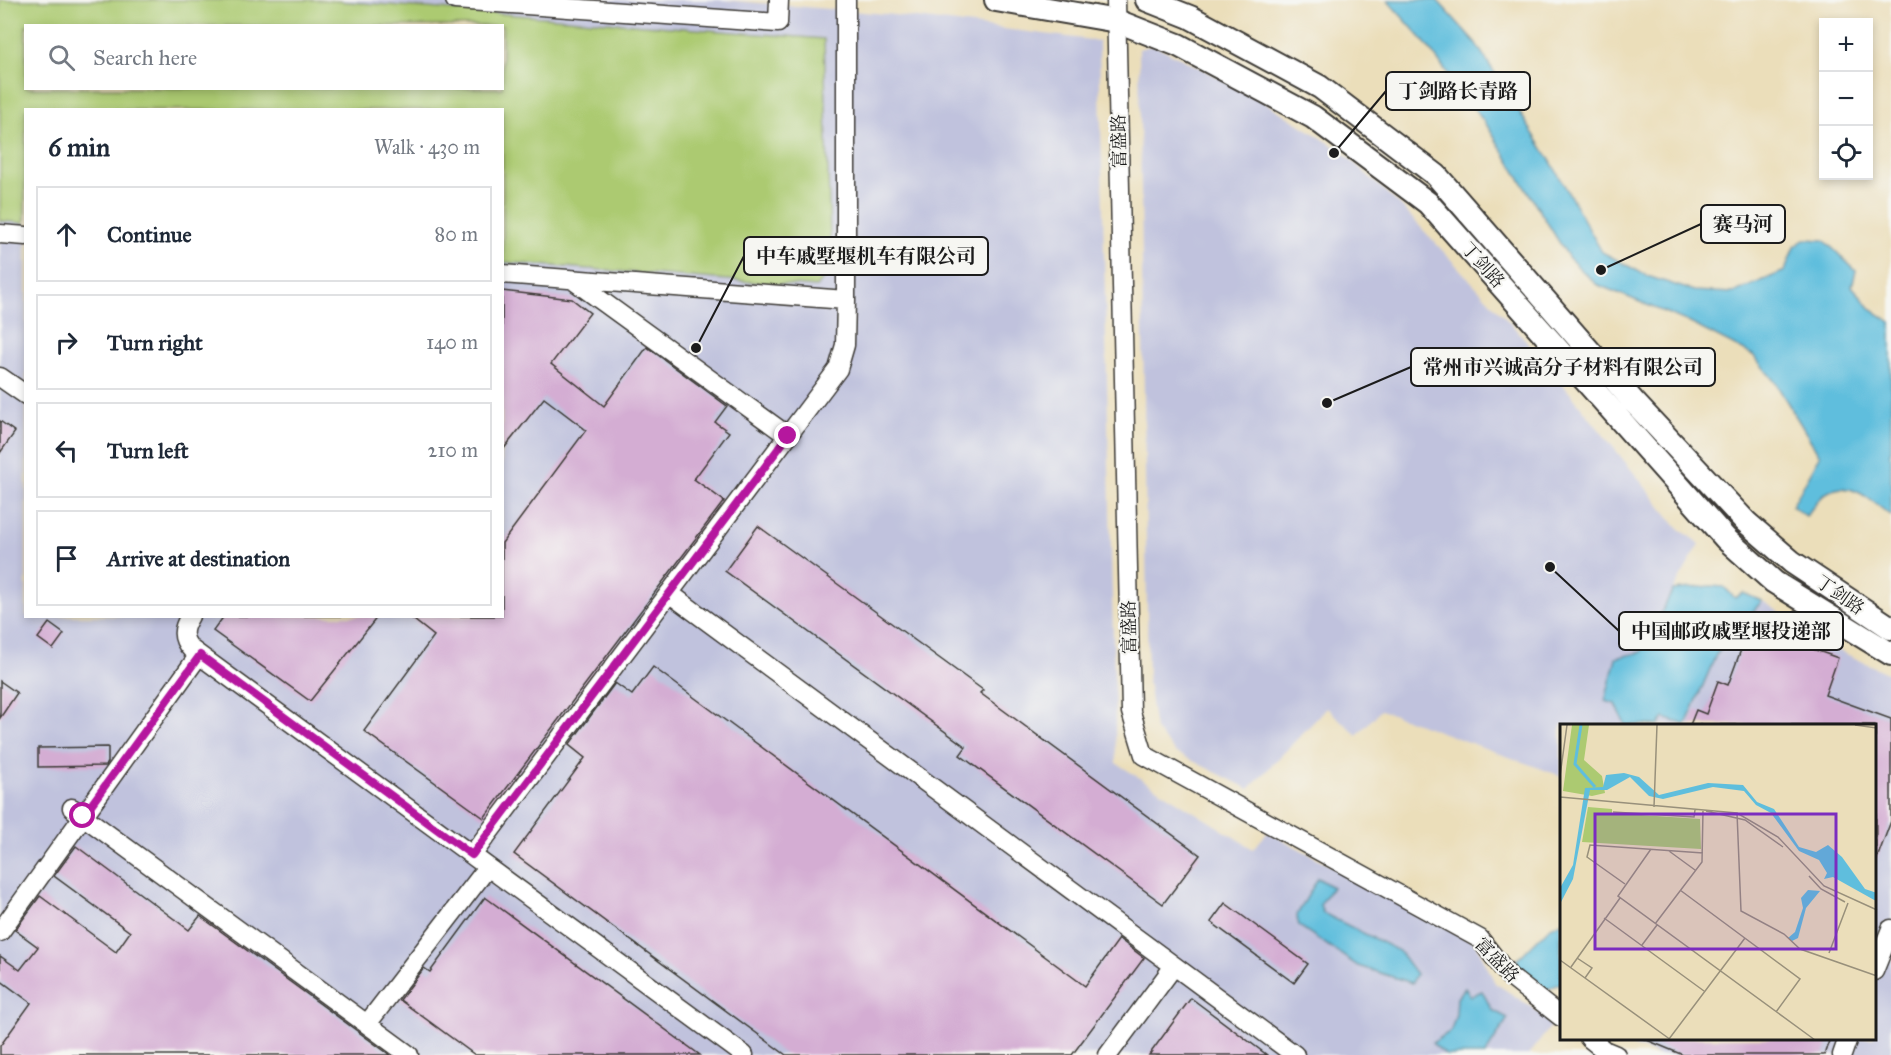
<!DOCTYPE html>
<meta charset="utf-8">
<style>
body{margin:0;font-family:"IM FELL Great Primer","Noto Serif SC",serif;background:#f2f2f3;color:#1f2937}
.controls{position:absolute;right:18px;top:18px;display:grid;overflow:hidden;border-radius:0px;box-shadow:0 3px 9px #0003}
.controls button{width:54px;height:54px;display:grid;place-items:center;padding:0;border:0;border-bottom:2px solid #e0e1e3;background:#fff;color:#1f2937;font:30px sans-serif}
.stop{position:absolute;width:18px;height:18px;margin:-14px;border:4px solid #b5179e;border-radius:50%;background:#fff}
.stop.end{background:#b5179e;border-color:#fff;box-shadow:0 2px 6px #0008}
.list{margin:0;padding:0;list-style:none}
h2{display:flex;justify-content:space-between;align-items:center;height:78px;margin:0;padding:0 24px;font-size:26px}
h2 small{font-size:20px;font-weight:400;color:#747a83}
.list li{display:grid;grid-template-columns:39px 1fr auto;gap:18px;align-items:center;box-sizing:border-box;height:96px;margin:0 12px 12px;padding:0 12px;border:2px solid #e0e1e3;border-radius:0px}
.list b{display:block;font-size:22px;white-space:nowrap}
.list em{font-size:20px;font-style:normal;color:#747a83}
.icon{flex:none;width:33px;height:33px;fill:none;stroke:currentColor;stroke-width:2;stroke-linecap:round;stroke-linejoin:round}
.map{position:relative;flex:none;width:1891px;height:1055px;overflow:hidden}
.search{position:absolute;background:#fff;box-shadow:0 3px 9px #0003;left:24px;top:24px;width:480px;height:66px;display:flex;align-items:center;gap:15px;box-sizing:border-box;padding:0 21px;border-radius:0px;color:#747a83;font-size:22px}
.panel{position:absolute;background:#fff;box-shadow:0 3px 9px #0003;left:24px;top:108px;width:480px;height:510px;border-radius:0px}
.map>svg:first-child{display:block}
.industrial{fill:#c0c2dd;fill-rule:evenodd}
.green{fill:#acca71;stroke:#647346;stroke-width:1.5;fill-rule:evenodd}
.water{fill:#5fbedd;stroke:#3e6d7c;stroke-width:1.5}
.building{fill:#d4add3}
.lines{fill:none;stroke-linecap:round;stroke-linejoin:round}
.minor-casing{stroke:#3b3934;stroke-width:21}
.major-casing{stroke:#3b3934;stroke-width:26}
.minor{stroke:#fff;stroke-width:18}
.major{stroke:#fff;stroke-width:22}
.route{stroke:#b5179e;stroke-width:8}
.labels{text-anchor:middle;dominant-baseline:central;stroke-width:4.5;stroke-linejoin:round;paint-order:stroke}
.street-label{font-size:18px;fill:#1c1c1c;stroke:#f6f6f2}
.inset-river{fill:none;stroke:#5fbedd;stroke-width:3}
.inset-road{fill:none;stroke:#98907b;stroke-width:1.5}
.view{fill:#7b2cbf;fill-opacity:0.15;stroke:#7b2cbf;stroke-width:3}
.inset-edge{fill:none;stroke:#1c1c1c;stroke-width:3}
.leader{fill:none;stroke:#1c1c1c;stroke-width:2}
.callout-dot{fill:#1c1c1c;stroke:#f6f6f2;stroke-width:2}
.callout{fill:#f6f6f2;stroke:#1c1c1c;stroke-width:2}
.callout-label{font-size:20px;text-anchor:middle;font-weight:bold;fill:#1c1c1c}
</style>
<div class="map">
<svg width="1891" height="1055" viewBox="0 0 1891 1055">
<rect width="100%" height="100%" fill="#f6f6f2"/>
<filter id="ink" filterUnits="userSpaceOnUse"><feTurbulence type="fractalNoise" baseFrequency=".0167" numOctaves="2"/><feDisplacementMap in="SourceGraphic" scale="12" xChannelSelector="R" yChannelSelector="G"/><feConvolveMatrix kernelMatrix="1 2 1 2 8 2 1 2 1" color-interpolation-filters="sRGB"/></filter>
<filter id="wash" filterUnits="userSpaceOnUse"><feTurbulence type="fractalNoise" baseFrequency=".008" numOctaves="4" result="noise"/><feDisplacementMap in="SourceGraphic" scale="24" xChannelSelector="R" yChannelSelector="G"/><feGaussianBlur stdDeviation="1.35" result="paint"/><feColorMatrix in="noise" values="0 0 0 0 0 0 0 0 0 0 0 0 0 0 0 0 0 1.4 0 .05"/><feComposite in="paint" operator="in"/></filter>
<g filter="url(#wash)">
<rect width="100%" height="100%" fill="#ebdeba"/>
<path class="industrial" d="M 0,0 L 724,0 L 886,14 L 1099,41 L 1116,763 L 1253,849 L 1268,832 L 1476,943 L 1495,983 L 1554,1022 L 1529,1055 L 0,1055 ZM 26,26 L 502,26 L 502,88 L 26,88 ZM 26,110 L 502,110 L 502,616 L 26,616 Z
M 1154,45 L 1252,94 L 1340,150 L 1400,205 L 1537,352 L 1678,528 L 1700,544 L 1673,590 L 1616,704 L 1625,725 L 1561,725 L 1561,776 L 1381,710 L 1357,735 L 1327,708 L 1249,789 L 1175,752 L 1155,729 L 1148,681 L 1139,49 Z
M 1763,601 L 1825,644 L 1891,675 L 1891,1055 L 1659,1055 L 1612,1039 L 1874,1038 L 1874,725 L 1658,725 L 1663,718 L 1687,725 L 1716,655 Z"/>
<path class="green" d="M 0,0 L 324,0 L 824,39 L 831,271 L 816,287 L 503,262 L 502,110 L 26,110 L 25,223 L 0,221 ZM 26,26 L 502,26 L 502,88 L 26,88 Z"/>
<path class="water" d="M 1387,0 L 1437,0 L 1475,42 L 1550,160 L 1602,252 L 1647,276 L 1694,291 L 1733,293 L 1785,271 L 1794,247 L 1805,239 L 1824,240 L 1856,271 L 1852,286 L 1872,310 L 1891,322 L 1891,516 C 1874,503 1852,479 1828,492 C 1820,496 1812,509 1806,516 L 1792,506 L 1820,456 L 1775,382 L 1753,355 L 1686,321 L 1596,284 L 1569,258 L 1488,127 L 1422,39 Z
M 1710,586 L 1724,587 L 1735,598 L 1743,593 L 1762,601 L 1716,655 L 1686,725 L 1664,718 L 1658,725 L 1625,725 L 1616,704 L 1605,701 L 1616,658 L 1641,652 L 1673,590 Z
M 1318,878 L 1332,887 L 1320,905 L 1323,913 L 1399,951 L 1416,974 L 1412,983 L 1358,966 L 1298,925 L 1297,915 Z
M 1561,922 L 1561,983 L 1542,992 L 1512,965 L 1549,928 Z
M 1465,988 L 1471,996 L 1482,991 L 1492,1010 L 1508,1018 L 1485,1055 L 1446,1055 L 1432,1043 L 1451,1031 L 1456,1014 L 1457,998 Z"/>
<g id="blocks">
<path class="building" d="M 502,291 L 572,299 L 590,313 L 551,364 L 604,406 L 647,347 L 727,406 L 715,422 L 729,432 L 694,479 L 724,501 L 484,818 L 364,731 L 434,636 L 409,616 L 502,616 L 502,543 L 586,430 L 544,398 L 502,451 Z
M 0,421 L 15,432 L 0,453 Z
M 758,526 L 983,690 L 980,693 L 1200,855 L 1163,904 L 960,755 L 966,747 L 725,571 Z
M 224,616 L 378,616 L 310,701 L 213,631 Z
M 1753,617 L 1796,633 L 1793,642 L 1838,658 L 1825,695 L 1891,719 L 1891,821 L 1876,861 L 1875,725 L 1690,725 L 1696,710 L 1706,714 L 1718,681 L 1728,685 Z
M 49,623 L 64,634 L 53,649 L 38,638 Z
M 653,667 L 1085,986 L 1119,939 L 1144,958 L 1072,1055 L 786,1055 L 514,854 L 585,758 L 569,745 L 615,683 L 632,695 Z
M 0,681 L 17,693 L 0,718 Z
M 108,747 L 108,762 L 106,766 L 38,767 L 38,748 Z
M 76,846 L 189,930 L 200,916 L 390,1055 L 0,1055 L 0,1046 L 31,1003 L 0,980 L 0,956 L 20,970 L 38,947 L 15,930 L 40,896 L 116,952 L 130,932 L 54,876 Z
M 485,897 L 700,1055 L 475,1055 L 400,1000 L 424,968 L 430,972 Z
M 1225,903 L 1308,964 L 1294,983 L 1211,922 Z
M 1191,998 L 1267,1055 L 1149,1055 Z
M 1642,1038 L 1830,1038 L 1824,1055 L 1683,1055 Z"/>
</g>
</g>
<g filter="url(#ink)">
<use href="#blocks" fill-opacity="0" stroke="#3b3934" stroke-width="1.5"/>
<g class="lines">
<defs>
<path id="minor" d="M 455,0 L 778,23 L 779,0
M 1116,0 L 1131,712 L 1144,755 L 1480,939 L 1509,976 L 1561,1017
M 0,234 L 26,236
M 502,274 L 846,300
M 573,280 L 788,436
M 0,377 L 26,395
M 669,593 L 1295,1055
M 190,616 C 182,629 181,638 191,649 L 744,1055
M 72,808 L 409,1055
M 472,855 L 838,369 L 845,345 L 846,300 L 846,0
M 0,932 L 199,655
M 1874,971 L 1891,929
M 367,1024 L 488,867
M 1589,1038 L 1604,1050 L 1616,1055
M 1108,1055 L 1174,966
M 1842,1055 L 1848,1038"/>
<path id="major" d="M 996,0 L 1117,21 L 1178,45 L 1313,117 L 1428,203 L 1726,539 L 1774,582 L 1891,654
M 1147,0 L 1190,17 L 1320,87 L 1436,175 L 1633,401 L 1746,522 L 1792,562 L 1891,628"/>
</defs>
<use href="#minor" class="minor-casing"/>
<use href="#major" class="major-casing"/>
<use href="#minor" class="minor"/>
<use href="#major" class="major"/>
</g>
</g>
<g class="lines" filter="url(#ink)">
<path class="route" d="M 83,816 L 200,655 L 472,855 L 788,436"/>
</g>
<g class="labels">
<g class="street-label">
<text transform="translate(1119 141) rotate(-91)">富盛路</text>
<text transform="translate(1483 265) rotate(48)">丁剑路</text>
<text transform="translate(1840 595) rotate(35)">丁剑路</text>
<text transform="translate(1129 627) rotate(-91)">富盛路</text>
<text transform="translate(1497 960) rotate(46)">富盛路</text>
</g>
</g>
<g transform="translate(1560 724)">
<rect width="316" height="316" fill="#ebdeba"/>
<path d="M 12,1 L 29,1 L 24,36 L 42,52 L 45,69 L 32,72 L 3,67 ZM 28,83 L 52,85 L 52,89 L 140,95 L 141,125 L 22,118 Z" fill="#acca71"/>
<path d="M 64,49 L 79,53 L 99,71 L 148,59 L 183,61 L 197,78 L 214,85 L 239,123 L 256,128 L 268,121 L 282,133 L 305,165 L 317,169 L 316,177 L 273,153 L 264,155 L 267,149 L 259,136 L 239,127 L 211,89 L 196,81 L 184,67 L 153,63 L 103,75 L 89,72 L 70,53 L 47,66 L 30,66 L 13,155 L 0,180 L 0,164 L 13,141 L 25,64 L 43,63 L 46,51 ZM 248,166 L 260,167 L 246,184 L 238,214 L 232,217 L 228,214 L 235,208 L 243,184 L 241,174 Z" fill="#5fbedd"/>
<path class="inset-river" d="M 21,1 L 15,40 L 35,63"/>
<path class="inset-road" d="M 295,1 L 317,4M 0,52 L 7,1M 0,73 L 177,89 L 218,113 L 264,162 L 317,186M 94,83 L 97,1M 146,87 L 185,96 L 223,123M 53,88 L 134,93 L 135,86M 177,89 L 181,187 L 224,210 L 240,225 L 317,252M 91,125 L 58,172 L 255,316M 109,127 L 135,146M 249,152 L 261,165 L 285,178M 65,160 L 27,133 L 30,121 L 143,129M 120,166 L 240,255 L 216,288M 44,194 L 144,267M 95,200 L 142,138 L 143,87M 82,221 L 97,201M 269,229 L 288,179M 17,234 L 32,244 L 25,254M 0,236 L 111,316M 11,243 L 60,174M 109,315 L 185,214"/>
<path class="view" d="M 35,90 L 276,90 L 276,225 L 35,225 Z"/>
<rect width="316" height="316" class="inset-edge"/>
</g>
<path class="leader" d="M1334 153L1386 91M1601 270L1701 224M696 348L744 256M1327 403L1411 367M1550 567L1619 631"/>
<g class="callout-dot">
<circle cx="1334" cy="153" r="6"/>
<circle cx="1601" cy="270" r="6"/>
<circle cx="696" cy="348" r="6"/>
<circle cx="1327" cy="403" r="6"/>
<circle cx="1550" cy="567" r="6"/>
</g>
<g class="callout">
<rect x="1386" y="72" width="144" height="38" rx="6"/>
<rect x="1701" y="205" width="84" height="38" rx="6"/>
<rect x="744" y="237" width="244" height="38" rx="6"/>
<rect x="1411" y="348" width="304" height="38" rx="6"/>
<rect x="1619" y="612" width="224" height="38" rx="6"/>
</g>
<g class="callout-label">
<text x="1458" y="98">丁剑路长青路</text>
<text x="1743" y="231">赛马河</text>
<text x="866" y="263">中车戚墅堰机车有限公司</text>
<text x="1563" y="374">常州市兴诚高分子材料有限公司</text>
<text x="1731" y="638">中国邮政戚墅堰投递部</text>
</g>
</svg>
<div class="controls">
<button>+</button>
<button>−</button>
<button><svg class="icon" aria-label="locate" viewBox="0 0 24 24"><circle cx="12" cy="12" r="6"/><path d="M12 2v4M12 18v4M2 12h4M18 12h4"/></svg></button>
</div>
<div class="stop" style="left:83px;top:816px"></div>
<div class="stop end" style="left:788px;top:436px"></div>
<div class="search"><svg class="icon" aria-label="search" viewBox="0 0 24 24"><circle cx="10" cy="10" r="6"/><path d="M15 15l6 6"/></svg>Search here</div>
<section class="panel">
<h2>6 min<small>Walk · 430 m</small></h2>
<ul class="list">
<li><svg class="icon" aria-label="ahead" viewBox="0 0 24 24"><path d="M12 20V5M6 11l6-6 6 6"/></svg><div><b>Continue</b></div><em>80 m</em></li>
<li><svg class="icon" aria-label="right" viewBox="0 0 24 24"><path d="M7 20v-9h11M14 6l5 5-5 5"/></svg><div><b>Turn right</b></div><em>140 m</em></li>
<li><svg class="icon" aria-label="left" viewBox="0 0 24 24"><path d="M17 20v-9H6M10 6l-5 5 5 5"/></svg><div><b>Turn left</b></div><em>210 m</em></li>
<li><svg class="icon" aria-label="arrive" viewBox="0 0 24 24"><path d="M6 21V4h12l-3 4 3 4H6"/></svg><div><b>Arrive at destination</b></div></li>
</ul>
</section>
</div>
